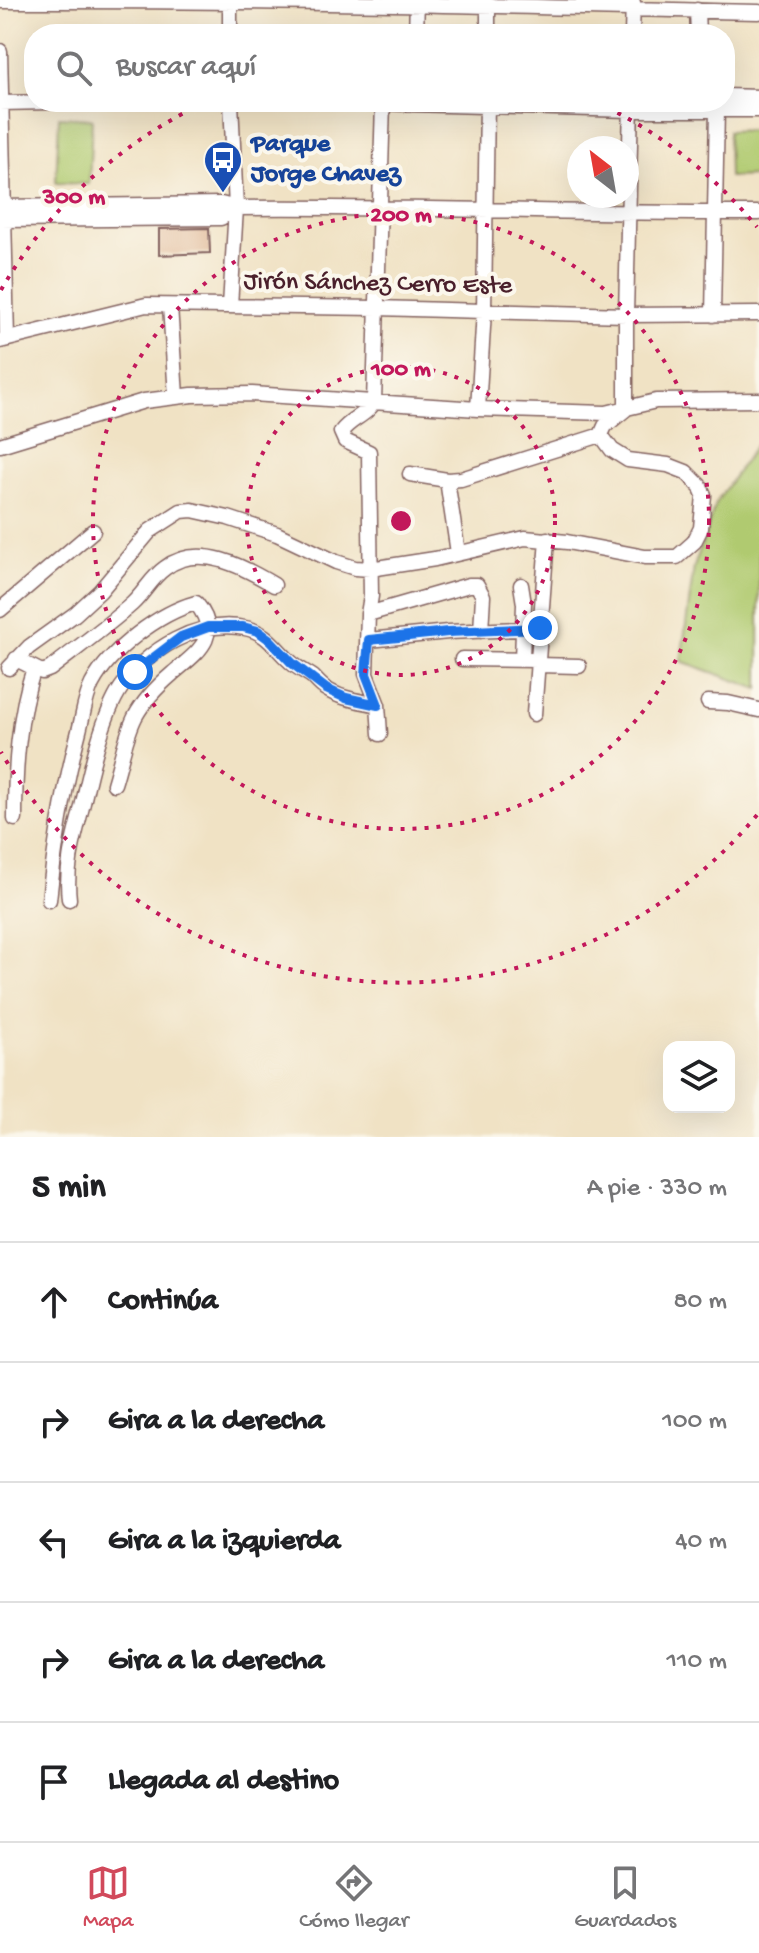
<!DOCTYPE html>
<html lang="es">
<meta charset="utf-8">
<style>
body{margin:0;font-family:"Gochi Hand",sans-serif;background:#f6f6f6;color:#202124}
.controls{position:absolute;right:24px;bottom:24px;display:grid;overflow:hidden;border-radius:16px;box-shadow:0 8px 32px #0002}
.controls button{width:72px;height:72px;display:grid;place-items:center;padding:0;border:0;border-bottom:2px solid #e0e0e0;background:#fff;color:#202124;font:40px sans-serif}
.compass{position:absolute;left:567px;top:136px;width:72px;height:72px;border-radius:50%;background:#fff;box-shadow:0 8px 32px #0002;rotate:329deg}
.stop{position:absolute;width:24px;height:24px;margin:-18px;border:6px solid #1a73e8;border-radius:50%;background:#fff}
.stop.end{background:#1a73e8;border-color:#fff;box-shadow:0 2px 8px #0008}
.list{margin:0;padding:0;list-style:none}
h2{display:flex;justify-content:space-between;align-items:center;height:104px;margin:0;padding:0 32px;font-size:34px}
h2 small{font-size:26px;font-weight:400;color:#757577}
.list li{display:grid;grid-template-columns:52px 1fr auto;gap:24px;align-items:center;box-sizing:border-box;height:120px;padding:0 32px;border-top:2px solid #e0e0e0}
.list b{display:block;font-size:30px;white-space:nowrap}
.list em{font-size:26px;font-style:normal;color:#757577}
.icon{flex:none;width:44px;height:44px;fill:none;stroke:currentColor;stroke-width:2;stroke-linecap:round;stroke-linejoin:round}
.map{position:relative;flex:none;width:759px;height:1137px;overflow:hidden}
.search{position:absolute;background:#fff;box-shadow:0 8px 32px #0002;left:24px;right:24px;top:24px;height:88px;display:flex;align-items:center;gap:20px;box-sizing:border-box;padding:0 28px;border-radius:32px;color:#757577;font-size:30px}
.sheet{height:704px;background:#fff}
nav{display:flex;justify-content:space-around;align-items:center;box-sizing:border-box;height:112px;border-top:2px solid #e0e0e0;background:#fff;font-size:22px;color:#757577}
nav a{display:grid;justify-items:center;gap:4px}
nav .on{color:#d1495b}
.map>svg:first-child{display:block}
.green{fill:#b0ca70;stroke:#7d744e;stroke-width:2}
.building{fill:#d9a780}
.lines{fill:none;stroke-linecap:round;stroke-linejoin:round}
.minor-casing{stroke:#846361;stroke-width:17}
.minor{stroke:#fff;stroke-width:14}
.route{stroke:#1a73e8;stroke-width:10}
.ring{fill:none;stroke:#c2185b;stroke-width:4;stroke-dasharray:4 8}
.labels{text-anchor:middle;dominant-baseline:central;stroke-width:8;stroke-linejoin:round;paint-order:stroke}
.transit-label{font-size:26px;font-weight:bold;fill:#164399;stroke:#fbf7ec;text-anchor:start}
.street-label{font-size:26px;fill:#4a1f2b;stroke:#fbf7ec}
.centre{fill:#c2185b;stroke:#fbf7ec;stroke-width:4}
.ring-label{font-size:24px;text-anchor:middle;font-weight:bold;fill:#c2185b;stroke:#fbf7ec;stroke-width:8;stroke-linejoin:round;paint-order:stroke}
</style>
<div class="map">
<svg width="759" height="1137" viewBox="0 0 759 1137">
<rect width="100%" height="100%" fill="#fbf7ec"/>
<filter id="ink" filterUnits="userSpaceOnUse"><feTurbulence type="fractalNoise" baseFrequency=".0125" numOctaves="2"/><feDisplacementMap in="SourceGraphic" scale="16" xChannelSelector="R" yChannelSelector="G"/><feConvolveMatrix kernelMatrix="1 2 1 2 8 2 1 2 1" color-interpolation-filters="sRGB"/></filter>
<filter id="wash" filterUnits="userSpaceOnUse"><feTurbulence type="fractalNoise" baseFrequency=".006" numOctaves="4" result="noise"/><feDisplacementMap in="SourceGraphic" scale="32" xChannelSelector="R" yChannelSelector="G"/><feGaussianBlur stdDeviation="1.8" result="paint"/><feColorMatrix in="noise" values="0 0 0 0 0 0 0 0 0 0 0 0 0 0 0 0 0 1.4 0 .05"/><feComposite in="paint" operator="in"/></filter>
<g filter="url(#wash)">
<rect width="100%" height="100%" fill="#f0e2c4"/>
<path class="green" d="M 59,117 L 92,119 L 89,184 L 56,183 Z
M 759,130 L 759,176 L 729,177 L 728,131 Z
M 759,440 L 759,689 L 681,661 L 694,567 L 716,503 Z"/>
<g id="blocks">
<path class="building" d="M 209,228 L 210,253 L 159,255 L 159,229 Z"/>
</g>
</g>
<g filter="url(#ink)">
<use href="#blocks" fill-opacity="0" stroke="#846361" stroke-width="2"/>
<g class="lines">
<defs>
<path id="minor" d="M 230,0 L 230,34
M 0,1 C 253,0 506,6 759,12
M 697,10 L 698,34
M 416,34 L 417,0
M 488,34 L 488,5
M 632,34 L 633,2
M 0,51 L 7,339
M 725,96 L 759,97
M 338,102 L 631,110 L 759,110
M 0,103 L 50,102
M 0,207 L 221,204 L 236,208 C 410,206 585,214 759,213
M 0,220 L 221,218 L 236,208
M 170,306 L 176,396
M 230,306 L 236,208 L 231,102
M 713,315 L 717,109
M 0,341 L 146,305 L 377,308 L 626,315 L 759,314
M 478,409 L 484,311 L 487,102
M 0,445 L 144,401 L 192,395 L 252,394 L 478,409 L 606,413 L 656,401 L 759,400
M 410,474 L 447,480 L 461,479 L 601,435
M 447,480 L 458,553
M 521,585 L 524,604 L 522,659
M 0,610 L 93,531
M 368,614 L 469,585 L 477,585 L 483,596 L 481,631
M 369,640 L 448,632 L 540,628
M 16,659 L 42,672 L 50,669 C 77,648 106,627 132,604 C 144,593 152,577 165,568 C 199,542 244,567 274,585
M 462,659 L 538,660
M 538,665 L 579,666
M 9,668 L 29,647 L 75,614 L 100,591 L 150,531 L 181,511 L 192,510 L 228,518 L 277,534 L 336,562 L 355,568 L 370,569 L 435,559 L 525,538 L 567,542 L 645,557 L 677,557 L 694,542 L 701,528 L 704,495 L 700,486 L 686,472 L 668,465 L 628,460 L 612,450 L 601,435 L 605,426 L 626,409 L 626,315 L 631,102
M 708,702 L 728,703 L 759,710
M 534,714 L 547,539
M 380,734 L 378,705 L 366,674 L 368,614 L 371,596 L 369,452 L 345,441 L 341,432 C 350,419 366,416 374,402 L 383,103
M 15,819 C 15,768 18,716 34,668
M 69,899 C 65,866 75,835 83,803 C 90,772 103,714 121,688 C 148,649 197,619 245,628 C 268,632 276,650 293,664 C 299,669 306,672 313,677 C 317,681 321,686 326,689 C 341,699 361,701 378,705
M 49,900 C 55,843 64,787 79,731 C 83,716 85,698 92,684 C 110,650 159,613 196,603 C 224,637 196,653 172,674 C 158,686 144,700 135,717 C 125,737 121,762 114,784"/>
</defs>
<use href="#minor" class="minor-casing"/>
<use href="#minor" class="minor"/>
</g>
</g>
<g class="lines" filter="url(#ink)">
<path class="route" d="M 135,672 L 181,637 L 208,627 L 243,627 L 258,631 L 269,639 L 292,663 L 326,689 L 346,698 L 378,705 L 366,674 L 369,640 L 448,632 L 540,628"/>
</g>
<g class="ring">
<circle cx="401" cy="521" r="154"/>
<circle cx="401" cy="521" r="308"/>
<path d="M757 815A462 462 0 0 1 1 752M1 290A462 462 0 0 1 206 102M596 102A462 462 0 0 1 757 227"/>
</g>
<defs>
<symbol id="bus-pin" viewBox="-11 -11 22 30"><path d="M0 17L-7.5 6A9.5 9.5 0 1 1 7.5 6Z" fill="#1a4fb4" stroke="#fbf7ec"/><path d="M-5-6H5V4H4V6H2V4H-2V6H-4V4H-5ZM-3.5-4V0h7V-4ZM-3.5 1.2v1.5H-2V1.2ZM2 1.2v1.5H3.5V1.2Z" fill="#fff"/></symbol>
</defs>
<g fill-rule="evenodd">
<use href="#bus-pin" x="201" y="138" width="44" height="60"/>
</g>
<g class="labels">
<g class="transit-label">
<text x="251" y="145">Parque<tspan x="251" dy="30">Jorge Chavez</tspan></text>
</g>
<g class="street-label">
<text transform="translate(378 285) rotate(1)">Jirón Sánchez Cerro Este</text>
</g>
</g>
<circle cx="401" cy="521" r="12" class="centre"/>
<g class="ring-label">
<text x="74" y="203">300 m</text>
<text x="401" y="221">200 m</text>
<text x="401" y="375">100 m</text>
</g>
</svg>
<div class="controls">
<button><svg class="icon" aria-label="layers" viewBox="0 0 24 24"><path d="M12 4l9 5-9 5-9-5zM3 14l9 5 9-5"/></svg></button>
</div>
<svg class="compass" viewBox="-18 -18 36 36"><path d="M0-13l5 13h-10z" fill="#e53935"/><path d="M0 13l5-13h-10z" fill="#757577"/></svg>
<div class="stop" style="left:135px;top:672px"></div>
<div class="stop end" style="left:540px;top:628px"></div>
<div class="search"><svg class="icon" aria-label="search" viewBox="0 0 24 24"><circle cx="10" cy="10" r="6"/><path d="M15 15l6 6"/></svg>Buscar aquí</div>
</div>
<section class="sheet">
<h2>5 min<small>A pie · 330 m</small></h2>
<ul class="list">
<li><svg class="icon" aria-label="ahead" viewBox="0 0 24 24"><path d="M12 20V5M6 11l6-6 6 6"/></svg><div><b>Continúa</b></div><em>80 m</em></li>
<li><svg class="icon" aria-label="right" viewBox="0 0 24 24"><path d="M7 20v-9h11M14 6l5 5-5 5"/></svg><div><b>Gira a la derecha</b></div><em>100 m</em></li>
<li><svg class="icon" aria-label="left" viewBox="0 0 24 24"><path d="M17 20v-9H6M10 6l-5 5 5 5"/></svg><div><b>Gira a la izquierda</b></div><em>40 m</em></li>
<li><svg class="icon" aria-label="right" viewBox="0 0 24 24"><path d="M7 20v-9h11M14 6l5 5-5 5"/></svg><div><b>Gira a la derecha</b></div><em>110 m</em></li>
<li><svg class="icon" aria-label="arrive" viewBox="0 0 24 24"><path d="M6 21V4h12l-3 4 3 4H6"/></svg><div><b>Llegada al destino</b></div></li>
</ul>
</section>
<nav>
<a class="on"><svg class="icon" aria-label="map" viewBox="0 0 24 24"><path d="M3 6l6-2 6 2 6-2v14l-6 2-6-2-6 2zM9 4v14M15 6v14"/></svg>Mapa</a>
<a><svg class="icon" aria-label="directions" viewBox="0 0 24 24"><path d="M12 3l9 9-9 9-9-9zM9 14v-3h6M13 9l2 2-2 2"/></svg>Cómo llegar</a>
<a><svg class="icon" aria-label="saved" viewBox="0 0 24 24"><path d="M7 4h10v16l-5-4-5 4z"/></svg>Guardados</a>
</nav>
